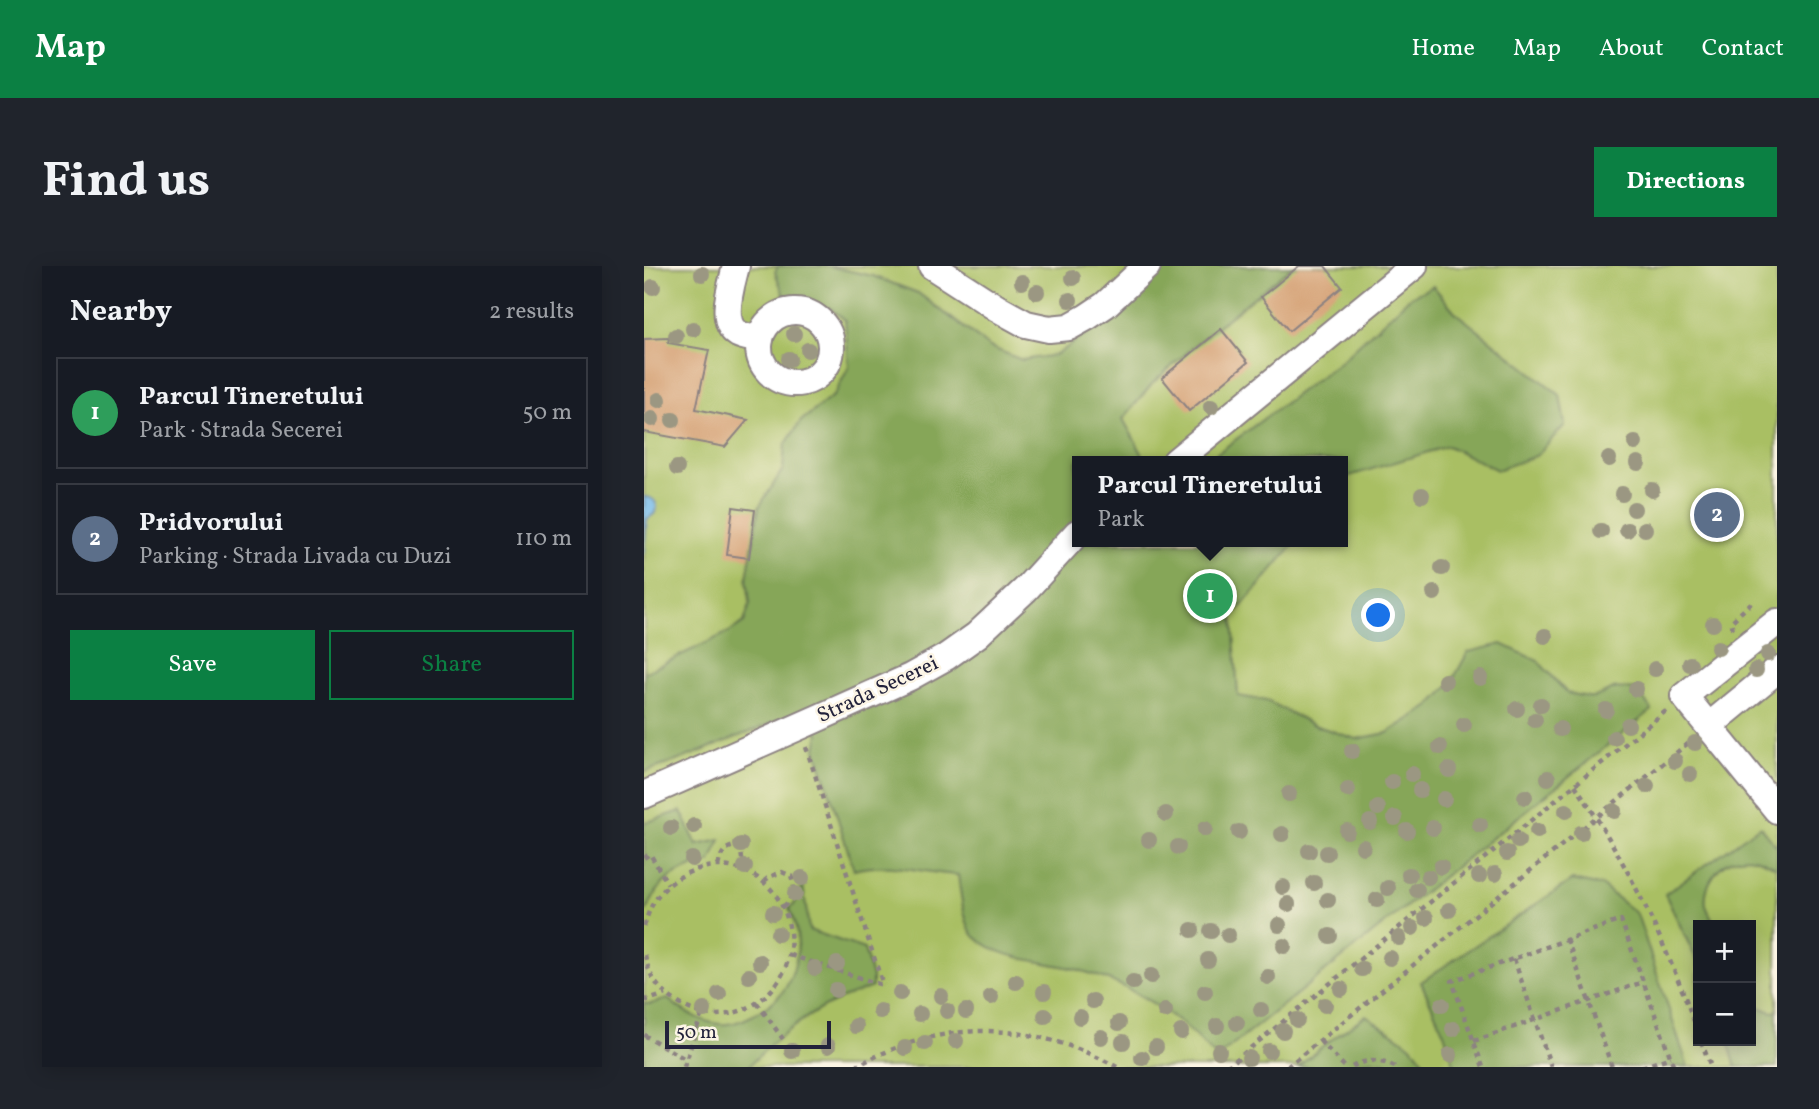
<!DOCTYPE html>
<meta charset="utf-8">
<style>
body{margin:0;font-family:Vollkorn,serif;background:#20242c;color:#f1f3f6}
.controls{position:absolute;right:21px;bottom:21px;display:grid;overflow:hidden;border-radius:0px;box-shadow:0 4px 18px #0003}
.controls button{width:63px;height:63px;display:grid;place-items:center;padding:0;border:0;border-bottom:2px solid #363941;background:#171b24;color:#f1f3f6;font:35px sans-serif}
.scale{position:absolute;left:21px;bottom:18px;width:166px;box-sizing:border-box;padding-left:7px;border:4px solid #22223b;border-top:0;font-size:19px;line-height:24px;white-space:nowrap;color:#22223b;-webkit-text-stroke:5px #fcf5e5;paint-order:stroke}
.you{position:absolute;left:735px;top:350px;width:24px;height:24px;margin:-18px;border:5px solid #fff;border-radius:50%;background:#1a73e8;box-shadow:0 0 0 10px #1a73e833}
.badge{display:grid;place-items:center;width:46px;height:46px;border-radius:50%;background:#0b8043;color:#fff;font-size:23px;font-weight:700}
.pin{position:absolute;translate:-50% -50%;border:4px solid #fff;box-shadow:0 2px 7px #0006}
.popup{position:absolute;left:428px;top:190px;width:276px;height:91px;box-sizing:border-box;display:grid;place-content:center;border-radius:0px;background:#171b24;filter:drop-shadow(0 2px 5px #0005);font-size:23px;white-space:nowrap;color:#9ea1a6}
.popup b{font-size:26px;color:#f1f3f6}
.popup::after{content:'';position:absolute;left:50%;top:100%;margin-left:-14px;border:14px solid transparent;border-top-color:#171b24}
.list{margin:0;padding:0;list-style:none}
h2{display:flex;justify-content:space-between;align-items:center;height:91px;margin:0;padding:0 28px;font-size:30px}
h2 small{font-size:23px;font-weight:400;color:#9ea1a6}
.list li{display:grid;grid-template-columns:46px 1fr auto;gap:21px;align-items:center;box-sizing:border-box;height:112px;margin:0 14px 14px;padding:0 14px;border:2px solid #363941;border-radius:0px}
.list b{display:block;font-size:26px;white-space:nowrap}
.list p{margin:0;font-size:23px;white-space:nowrap;color:#9ea1a6}
.list em{font-size:23px;font-style:normal;color:#9ea1a6}
.actions{display:flex;gap:14px;padding:21px 28px}
.actions a{flex:1;padding:16px 0;border:2px solid #0b8043;border-radius:0px;text-align:center;font-size:24px;color:#0b8043}
.actions .main{background:#0b8043;color:#fff}
.map{position:relative;flex:none;width:1133px;height:801px;overflow:hidden;border-radius:0px}
header{display:flex;align-items:center;gap:42px;box-sizing:border-box;height:98px;padding:0 35px;background:#0b8043;color:#fff}
header strong{font-size:33px}
nav{display:flex;gap:38px;margin-inline-start:auto;font-size:24px}
.intro{display:flex;align-items:center;justify-content:space-between;box-sizing:border-box;height:168px;padding:0 42px}
h1{margin:0;font-size:49px}
.button{padding:18px 32px;border-radius:0px;background:#0b8043;color:#fff;font-size:24px;font-weight:700}
main{display:flex;gap:42px;padding:0 42px}
aside{flex:1;background:#171b24;border-radius:0px;box-shadow:0 4px 18px #0003}
.map>svg:first-child{display:block}
.green{fill:#a9bf63;stroke:#66704f;stroke-width:2;fill-rule:evenodd}
.forest{fill:#86a659;stroke:#54644a;stroke-width:2}
.water{fill:#73baeb;stroke:#4a6e93;stroke-width:2}
.building{fill:#d39d70}
.lines{fill:none;stroke-linecap:round;stroke-linejoin:round}
.minor-casing{stroke:#8c8282;stroke-width:30}
.path{stroke:#8c8282;stroke-width:4.5;stroke-dasharray:5 5;stroke-linecap:butt}
.minor{stroke:#fff;stroke-width:26}
.tree{fill:#9b9782}
.labels{text-anchor:middle;dominant-baseline:central;stroke-width:5;stroke-linejoin:round;paint-order:stroke}
.street-label{font-size:21px;fill:#22223b;stroke:#fcf5e5}
</style>
<header>
<strong>Map</strong>
<nav><a>Home</a><a>Map</a><a>About</a><a>Contact</a></nav>
</header>
<div class="intro"><h1>Find us</h1><a class="button">Directions</a></div>
<main>
<aside>
<h2>Nearby<small>2 results</small></h2>
<ul class="list">
<li><span class="badge" style="background:#2e9e5b">1</span><div><b>Parcul Tineretului</b><p>Park · Strada Secerei</p></div><em>50 m</em></li>
<li><span class="badge" style="background:#5c6f8a">2</span><div><b>Pridvorului</b><p>Parking · Strada Livada cu Duzi</p></div><em>110 m</em></li>
</ul>
<div class="actions"><a class="main">Save</a><a>Share</a></div>
</aside>
<div class="map">
<svg width="1133" height="801" viewBox="0 0 1133 801">
<rect width="100%" height="100%" fill="#fcf5e5"/>
<filter id="ink" filterUnits="userSpaceOnUse"><feTurbulence type="fractalNoise" baseFrequency=".0143" numOctaves="2"/><feDisplacementMap in="SourceGraphic" scale="14" xChannelSelector="R" yChannelSelector="G"/><feConvolveMatrix kernelMatrix="1 2 1 2 8 2 1 2 1" color-interpolation-filters="sRGB"/></filter>
<filter id="wash" filterUnits="userSpaceOnUse"><feTurbulence type="fractalNoise" baseFrequency=".00686" numOctaves="4" result="noise"/><feDisplacementMap in="SourceGraphic" scale="28" xChannelSelector="R" yChannelSelector="G"/><feGaussianBlur stdDeviation="1.57" result="paint"/><feColorMatrix in="noise" values="0 0 0 0 0 0 0 0 0 0 0 0 0 0 0 0 0 1.4 0 .05"/><feComposite in="paint" operator="in"/></filter>
<g filter="url(#wash)">
<rect width="100%" height="100%" fill="#f6e3c8"/>
<path class="green" d="M 0,0 L 1133,0 L 1133,801 L 0,801 ZM 433,195 L 699,195 L 699,276 L 433,276 ZM 1054,659 L 1107,659 L 1107,775 L 1054,775 Z"/>
<path class="forest" d="M 134,0 L 184,0 L 229,10 L 274,27 L 346,81 L 378,94 L 412,89 L 467,50 L 523,0 L 649,0 L 564,68 L 509,117 L 479,153 L 500,191 L 506,195 L 433,195 L 433,276 L 652,276 L 589,350 L 594,430 L 623,435 L 670,459 L 712,473 L 743,467 L 786,440 L 806,419 L 824,386 L 858,378 L 894,395 L 923,427 L 949,432 L 972,422 L 992,424 L 1008,444 L 573,792 C 561,781 550,768 538,758 C 509,735 474,715 438,705 C 405,695 358,695 331,671 C 320,661 316,624 314,609 C 279,607 245,595 210,604 L 172,483 L 175,467 L 151,448 L 30,496 L 0,506 L 0,407 L 85,366 L 100,356 L 106,338 L 103,312 L 115,241 L 139,203 L 141,179 L 157,155 L 190,129 L 205,101 L 201,54 L 186,42 L 160,38 L 140,29 L 131,6 Z
M 789,20 L 812,47 L 916,129 L 921,159 L 892,190 L 853,204 L 804,180 L 699,212 L 699,195 L 563,195 L 697,95 L 766,31 Z
M 37,545 L 53,579 L 77,574 L 67,596 C 50,600 29,606 17,620 C 11,627 7,637 3,644 L 0,645 L 0,557 Z
M 1116,560 L 1133,581 L 1133,602 C 1121,595 1109,589 1095,592 C 1075,595 1059,619 1062,639 C 1064,646 1068,653 1072,659 L 1054,659 L 1054,697 L 1021,628 Z
M 928,614 L 958,620 L 993,648 L 1044,801 L 811,801 L 800,767 L 777,716 Z
M 159,618 L 165,664 L 220,683 L 228,711 L 228,721 C 216,726 204,729 192,735 C 161,749 127,776 104,801 L 0,801 L 0,737 L 6,738 L 24,733 C 39,746 64,760 83,758 C 103,756 131,738 142,721 C 150,707 156,684 153,668 C 152,659 148,651 145,642 L 150,639 Z
M 1107,738 L 1128,746 L 1133,745 L 1133,801 L 1092,801 L 1084,775 L 1107,775 Z
M 722,749 C 739,763 777,779 781,801 L 751,801 L 739,796 L 727,794 L 714,797 L 708,801 L 654,801 L 676,782 Z"/>
<path class="water" d="M 0,231 C 8,231 12,234 13,242 L 10,248 L 3,253 L 0,288 Z"/>
<g id="blocks">
<path class="building" d="M 655,0 L 681,0 L 698,21 L 645,65 L 617,31 Z
M 577,63 L 604,96 L 545,145 L 518,112 Z
M 25,72 L 24,77 L 65,84 L 52,143 L 104,154 L 81,181 L 0,166 L 0,73 Z
M 89,241 L 111,244 L 105,292 L 83,289 Z"/>
</g>
</g>
<g filter="url(#ink)">
<use href="#blocks" fill-opacity="0" stroke="#8c8282" stroke-width="2"/>
<g class="lines">
<defs>
<path id="minor" d="M 92,0 C 88,18 74,56 94,68 C 100,71 109,72 116,74
M 288,0 L 353,42 L 382,58 L 405,63 L 425,61 L 443,51 L 461,39 L 503,0
M115 81a36 36 0 1 1 72 0a36 36 0 1 1-72 0Z
M 532,195 L 770,0
M 1133,356 L 1040,430 L 1133,544
M 1065,460 L 1133,404
M 0,529 L 170,454 L 266,411 L 302,391 L 333,369 L 382,323 L 433,267"/>
</defs>
<use href="#minor" class="minor-casing"/>
<path class="path" d="M 1089,363 L 1087,356 L 1109,335
M 162,481 L 239,719
M 931,519 C 983,595 1023,680 1054,766
M 0,592 L 6,588 L 24,618
M 74,600 C 77,589 79,582 91,580 L 97,585 L 98,593 L 96,603
M 120,615 L 127,610 L 138,606 L 147,610 C 153,625 148,629 140,641
M 0,660 C 3,652 5,643 10,636 C 31,604 72,590 107,608 C 125,617 137,633 143,652 C 164,720 87,777 30,734 C 20,727 10,717 6,706 C 3,700 2,692 0,686
M 923,673 L 968,801
M 146,689 L 238,719
M 870,693 L 907,801
M 0,733 L 4,734 L 22,728
M 113,737 L 139,773
M 0,769 L 43,794
M 676,775 L 701,801
M 830,775 L 999,716
M 1057,775 L 1067,801
M 40,801 L 58,747
M 211,801 C 300,752 385,754 473,801
M 583,801 L 1023,444
M 643,801 L 1048,474
M 708,801 C 723,792 736,794 751,801
M 839,801 L 808,715 L 977,654 L 1030,801
M 998,801 L 1027,791"/>
<use href="#minor" class="minor"/>
</g>
<g class="tree">
<circle cx="58" cy="8" r="8"/>
<circle cx="429" cy="12" r="8"/>
<circle cx="378" cy="16" r="8"/>
<circle cx="9" cy="21" r="8"/>
<circle cx="393" cy="26" r="8"/>
<circle cx="426" cy="34" r="8"/>
<circle cx="49" cy="63" r="8"/>
<circle cx="150" cy="68" r="8"/>
<circle cx="32" cy="70" r="8"/>
<circle cx="164" cy="84" r="8"/>
<circle cx="145" cy="93" r="8"/>
<circle cx="15" cy="134" r="8"/>
<circle cx="567" cy="141" r="8"/>
<circle cx="8" cy="153" r="8"/>
<circle cx="29" cy="154" r="8"/>
<circle cx="991" cy="177" r="8"/>
<circle cx="965" cy="193" r="8"/>
<circle cx="994" cy="197" r="8"/>
<circle cx="33" cy="202" r="8"/>
<circle cx="1008" cy="224" r="8"/>
<circle cx="978" cy="228" r="8"/>
<circle cx="778" cy="229" r="8"/>
<circle cx="1081" cy="234" r="8"/>
<circle cx="990" cy="243" r="8"/>
<circle cx="1001" cy="263" r="8"/>
<circle cx="983" cy="264" r="8"/>
<circle cx="957" cy="265" r="8"/>
<circle cx="798" cy="302" r="8"/>
<circle cx="790" cy="327" r="8"/>
<circle cx="1069" cy="358" r="8"/>
<circle cx="901" cy="370" r="8"/>
<circle cx="1074" cy="382" r="8"/>
<circle cx="1124" cy="388" r="8"/>
<circle cx="1046" cy="398" r="8"/>
<circle cx="1011" cy="403" r="8"/>
<circle cx="1112" cy="404" r="8"/>
<circle cx="836" cy="412" r="8"/>
<circle cx="801" cy="415" r="8"/>
<circle cx="992" cy="423" r="8"/>
<circle cx="897" cy="439" r="8"/>
<circle cx="873" cy="443" r="8"/>
<circle cx="962" cy="444" r="8"/>
<circle cx="891" cy="454" r="8"/>
<circle cx="820" cy="459" r="8"/>
<circle cx="984" cy="459" r="8"/>
<circle cx="916" cy="463" r="8"/>
<circle cx="970" cy="472" r="8"/>
<circle cx="1051" cy="477" r="8"/>
<circle cx="796" cy="481" r="8"/>
<circle cx="708" cy="485" r="8"/>
<circle cx="1031" cy="495" r="8"/>
<circle cx="805" cy="504" r="8"/>
<circle cx="768" cy="508" r="8"/>
<circle cx="1046" cy="508" r="8"/>
<circle cx="904" cy="512" r="8"/>
<circle cx="748" cy="516" r="8"/>
<circle cx="1003" cy="520" r="8"/>
<circle cx="704" cy="524" r="8"/>
<circle cx="776" cy="524" r="8"/>
<circle cx="645" cy="528" r="8"/>
<circle cx="881" cy="531" r="8"/>
<circle cx="800" cy="533" r="8"/>
<circle cx="734" cy="542" r="8"/>
<circle cx="922" cy="545" r="8"/>
<circle cx="970" cy="545" r="8"/>
<circle cx="522" cy="548" r="8"/>
<circle cx="751" cy="552" r="8"/>
<circle cx="726" cy="556" r="8"/>
<circle cx="836" cy="559" r="8"/>
<circle cx="50" cy="560" r="8"/>
<circle cx="27" cy="562" r="8"/>
<circle cx="789" cy="562" r="8"/>
<circle cx="561" cy="563" r="8"/>
<circle cx="703" cy="565" r="8"/>
<circle cx="763" cy="565" r="8"/>
<circle cx="893" cy="565" r="8"/>
<circle cx="595" cy="566" r="8"/>
<circle cx="937" cy="567" r="8"/>
<circle cx="638" cy="568" r="8"/>
<circle cx="505" cy="574" r="8"/>
<circle cx="874" cy="575" r="8"/>
<circle cx="97" cy="579" r="8"/>
<circle cx="534" cy="581" r="8"/>
<circle cx="719" cy="581" r="8"/>
<circle cx="665" cy="585" r="8"/>
<circle cx="683" cy="587" r="8"/>
<circle cx="863" cy="587" r="8"/>
<circle cx="48" cy="593" r="8"/>
<circle cx="101" cy="601" r="8"/>
<circle cx="797" cy="601" r="8"/>
<circle cx="851" cy="608" r="8"/>
<circle cx="765" cy="609" r="8"/>
<circle cx="835" cy="610" r="8"/>
<circle cx="784" cy="611" r="8"/>
<circle cx="158" cy="612" r="8"/>
<circle cx="670" cy="617" r="8"/>
<circle cx="639" cy="621" r="8"/>
<circle cx="744" cy="622" r="8"/>
<circle cx="773" cy="624" r="8"/>
<circle cx="151" cy="628" r="8"/>
<circle cx="684" cy="634" r="8"/>
<circle cx="733" cy="634" r="8"/>
<circle cx="644" cy="638" r="8"/>
<circle cx="805" cy="644" r="8"/>
<circle cx="129" cy="647" r="8"/>
<circle cx="782" cy="652" r="8"/>
<circle cx="635" cy="659" r="8"/>
<circle cx="768" cy="662" r="8"/>
<circle cx="548" cy="664" r="8"/>
<circle cx="567" cy="665" r="8"/>
<circle cx="134" cy="668" r="8"/>
<circle cx="584" cy="669" r="8"/>
<circle cx="686" cy="670" r="8"/>
<circle cx="755" cy="672" r="8"/>
<circle cx="640" cy="680" r="8"/>
<circle cx="746" cy="692" r="8"/>
<circle cx="564" cy="694" r="8"/>
<circle cx="116" cy="696" r="8"/>
<circle cx="193" cy="698" r="8"/>
<circle cx="171" cy="702" r="8"/>
<circle cx="718" cy="703" r="8"/>
<circle cx="105" cy="710" r="8"/>
<circle cx="507" cy="710" r="8"/>
<circle cx="624" cy="711" r="8"/>
<circle cx="372" cy="716" r="8"/>
<circle cx="489" cy="716" r="8"/>
<circle cx="697" cy="723" r="8"/>
<circle cx="192" cy="724" r="8"/>
<circle cx="400" cy="726" r="8"/>
<circle cx="561" cy="726" r="8"/>
<circle cx="256" cy="727" r="8"/>
<circle cx="75" cy="728" r="8"/>
<circle cx="297" cy="730" r="8"/>
<circle cx="347" cy="731" r="8"/>
<circle cx="449" cy="735" r="8"/>
<circle cx="681" cy="739" r="8"/>
<circle cx="798" cy="739" r="8"/>
<circle cx="60" cy="744" r="8"/>
<circle cx="617" cy="744" r="8"/>
<circle cx="236" cy="745" r="8"/>
<circle cx="303" cy="745" r="8"/>
<circle cx="322" cy="745" r="8"/>
<circle cx="521" cy="745" r="8"/>
<circle cx="276" cy="748" r="8"/>
<circle cx="401" cy="750" r="8"/>
<circle cx="436" cy="751" r="8"/>
<circle cx="653" cy="754" r="8"/>
<circle cx="475" cy="757" r="8"/>
<circle cx="593" cy="757" r="8"/>
<circle cx="212" cy="760" r="8"/>
<circle cx="573" cy="760" r="8"/>
<circle cx="809" cy="763" r="8"/>
<circle cx="639" cy="765" r="8"/>
<circle cx="537" cy="766" r="8"/>
<circle cx="457" cy="771" r="8"/>
<circle cx="312" cy="775" r="8"/>
<circle cx="479" cy="776" r="8"/>
<circle cx="281" cy="777" r="8"/>
<circle cx="184" cy="780" r="8"/>
<circle cx="512" cy="781" r="8"/>
<circle cx="261" cy="782" r="8"/>
<circle cx="148" cy="785" r="8"/>
<circle cx="575" cy="785" r="8"/>
<circle cx="625" cy="785" r="8"/>
<circle cx="806" cy="789" r="8"/>
<circle cx="498" cy="792" r="8"/>
<circle cx="605" cy="792" r="8"/>
</g>
</g>
<g class="labels">
<g class="street-label">
<text transform="translate(234 424) rotate(-25)">Strada Secerei</text>
</g>
</g>
</svg>
<div class="controls">
<button>+</button>
<button>−</button>
</div>
<div class="scale">50 m</div>
<div class="you"></div>
<div class="pin badge" style="left:566px;top:330px;background:#2e9e5b">1</div>
<div class="popup"><b>Parcul Tineretului</b>Park</div>
<div class="pin badge" style="left:1073px;top:249px;background:#5c6f8a">2</div>
</div>
</main>
